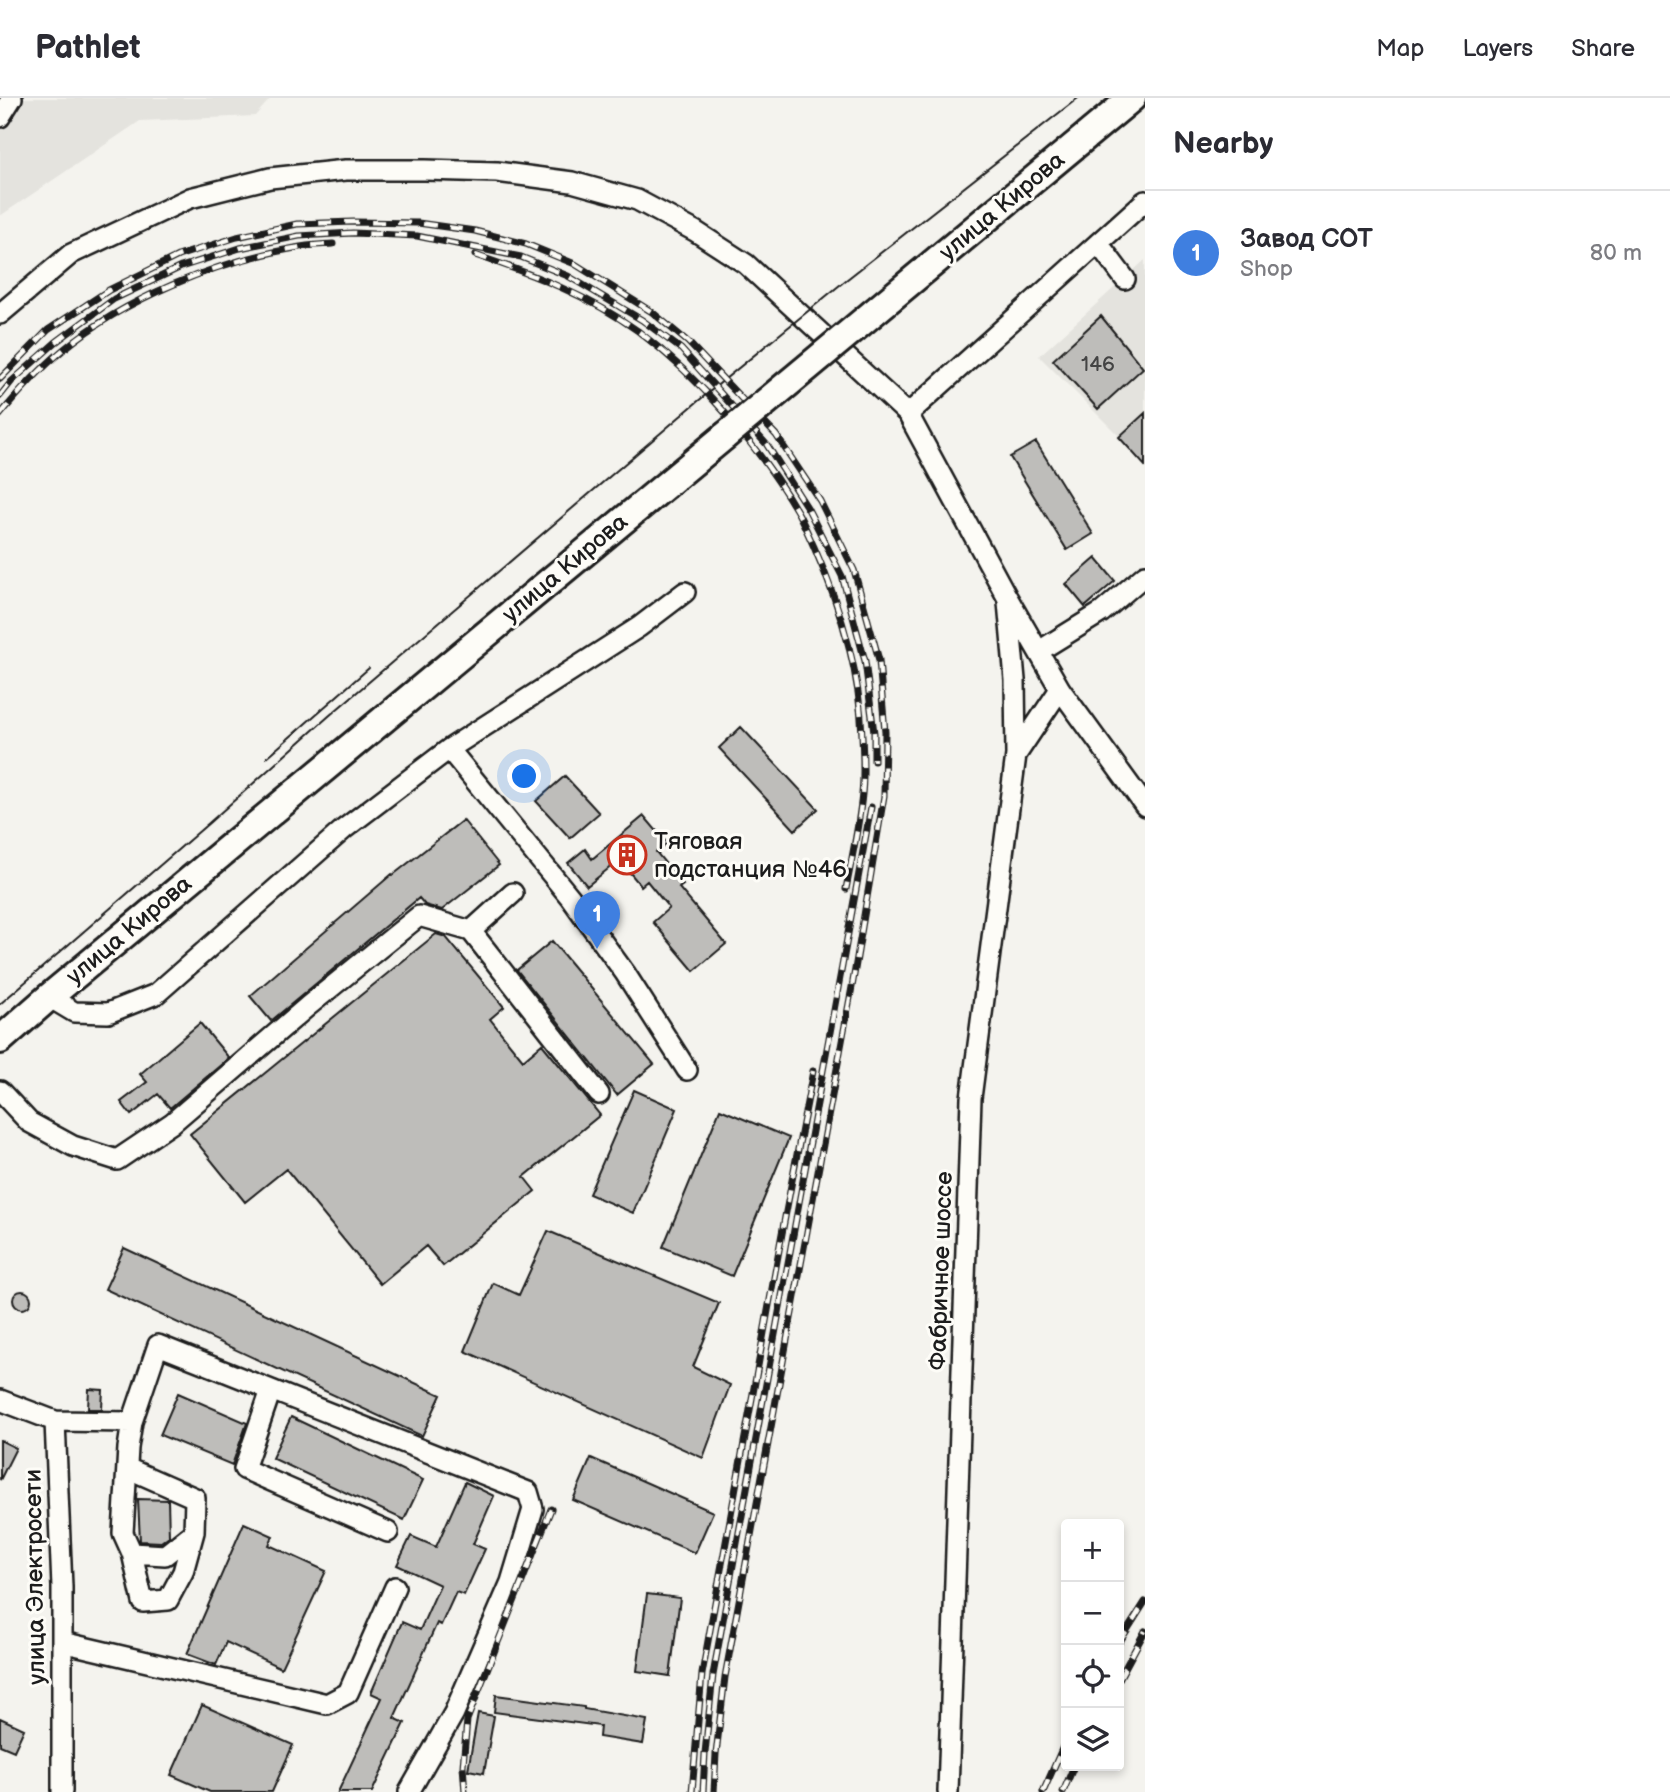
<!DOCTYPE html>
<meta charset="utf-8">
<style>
body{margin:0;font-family:"Balsamiq Sans",sans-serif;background:#f7f7f7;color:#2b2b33}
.controls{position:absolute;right:21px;bottom:21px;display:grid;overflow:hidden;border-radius:7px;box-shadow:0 4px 10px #0003}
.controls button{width:63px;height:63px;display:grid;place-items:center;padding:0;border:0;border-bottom:2px solid #e1e1e2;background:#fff;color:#2b2b33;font:35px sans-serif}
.you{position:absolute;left:525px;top:679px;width:24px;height:24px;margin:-18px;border:5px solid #fff;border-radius:50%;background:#1a73e8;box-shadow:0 0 0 10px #1a73e833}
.badge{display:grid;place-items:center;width:46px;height:46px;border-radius:50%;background:#c8321e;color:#fff;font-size:23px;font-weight:700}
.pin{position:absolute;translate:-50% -58px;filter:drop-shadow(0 2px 4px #0008)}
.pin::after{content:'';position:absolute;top:37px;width:24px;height:21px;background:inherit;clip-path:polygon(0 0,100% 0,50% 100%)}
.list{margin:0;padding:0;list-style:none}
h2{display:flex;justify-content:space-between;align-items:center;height:91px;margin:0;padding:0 28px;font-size:30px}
h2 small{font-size:23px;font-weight:400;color:#7c7c81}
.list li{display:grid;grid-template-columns:46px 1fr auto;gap:21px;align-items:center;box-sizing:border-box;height:126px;padding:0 28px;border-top:2px solid #e1e1e2}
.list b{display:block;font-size:26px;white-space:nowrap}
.list p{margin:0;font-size:23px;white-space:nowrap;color:#7c7c81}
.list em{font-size:23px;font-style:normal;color:#7c7c81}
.icon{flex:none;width:38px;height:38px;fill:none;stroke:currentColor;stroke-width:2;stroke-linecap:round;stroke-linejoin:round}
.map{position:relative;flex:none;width:1145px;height:1694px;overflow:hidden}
header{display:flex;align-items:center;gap:42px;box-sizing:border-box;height:98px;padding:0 35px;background:#fff;border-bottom:2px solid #e1e1e2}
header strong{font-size:33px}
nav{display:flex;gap:38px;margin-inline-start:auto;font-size:24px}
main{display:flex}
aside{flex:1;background:#fff}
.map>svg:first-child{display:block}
.built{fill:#e4e3de}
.building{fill:#bebdba;stroke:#1c1c1c;stroke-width:2}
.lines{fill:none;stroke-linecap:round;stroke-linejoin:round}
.minor-casing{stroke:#1c1c1c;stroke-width:24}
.major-casing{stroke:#1c1c1c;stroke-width:32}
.minor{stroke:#fdfcf7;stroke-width:19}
.major{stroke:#fdfcf7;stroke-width:26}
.tram{stroke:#1c1c1c;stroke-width:2}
.rail-casing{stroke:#1c1c1c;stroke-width:7}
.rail{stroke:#fdfcf7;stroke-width:4.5;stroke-dasharray:13;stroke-linecap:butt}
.major-bridge-casing{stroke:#1c1c1c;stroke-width:32;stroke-linecap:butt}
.major-bridge{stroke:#fdfcf7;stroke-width:26}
.labels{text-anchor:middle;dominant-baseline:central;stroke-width:6;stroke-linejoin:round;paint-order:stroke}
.number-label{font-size:21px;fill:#444}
.street-label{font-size:24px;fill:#1c1c1c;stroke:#fdfcf7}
.poi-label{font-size:24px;fill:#1c1c1c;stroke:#fdfcf7;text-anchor:start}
</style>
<header>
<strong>Pathlet</strong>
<nav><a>Map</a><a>Layers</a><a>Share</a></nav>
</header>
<main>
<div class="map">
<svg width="1145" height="1694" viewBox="0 0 1145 1694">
<rect width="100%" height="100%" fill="#f4f3ee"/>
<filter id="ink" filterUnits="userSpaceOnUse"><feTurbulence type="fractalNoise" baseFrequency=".0143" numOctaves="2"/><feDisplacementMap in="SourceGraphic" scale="14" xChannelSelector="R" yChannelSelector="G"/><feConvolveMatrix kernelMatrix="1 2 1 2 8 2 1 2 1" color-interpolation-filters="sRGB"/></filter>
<g filter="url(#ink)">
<path class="built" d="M 0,0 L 271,0 L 255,18 L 140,23 L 0,118 Z
M 1145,162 L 1145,356 L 1141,360 L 1039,258 Z"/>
<path class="building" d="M 1101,218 L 1143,270 L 1098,311 L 1053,262 Z
M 1145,315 L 1145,368 L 1119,339 Z
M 1036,344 L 1093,436 L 1067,452 L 1010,359 Z
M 1096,460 L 1115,483 L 1085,509 L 1066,486 Z
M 741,629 L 818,711 L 795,732 L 719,650 Z
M 565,678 L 599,715 L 570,740 L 536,703 Z
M 644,718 L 667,745 L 656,754 L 683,787 L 679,790 L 726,846 L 694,873 L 653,824 L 669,810 L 647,783 L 641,788 L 621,764 L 615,769 L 613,767 L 587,788 L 568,765 L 585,751 L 592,761 Z
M 463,722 L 499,767 L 442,812 L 425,807 L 419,800 L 271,923 L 250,898 L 392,776 L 393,777 Z
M 436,836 L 446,839 L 504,909 L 490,921 L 523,962 L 542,946 L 600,1017 L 524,1079 L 535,1093 L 443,1168 L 426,1148 L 380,1186 L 286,1071 L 245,1104 L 190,1036 Z
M 552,843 L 654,966 L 617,997 L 517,872 Z
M 200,925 L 229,960 L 170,1010 L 158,996 L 131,1017 L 121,1004 L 147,984 L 140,976 Z
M 634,992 L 677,1011 L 633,1115 L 589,1096 Z
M 720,1011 L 789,1040 L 732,1178 L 663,1149 Z
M 548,1133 L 719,1205 L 693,1269 L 730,1287 L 703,1360 L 465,1253 L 493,1185 L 519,1197 Z
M 124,1150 L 441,1297 L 422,1338 L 105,1191 Z
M13 1202a9 9 0 1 1 18 0a9 9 0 1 1-18 0Z
M 89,1291 L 103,1292 L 102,1311 L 88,1311 Z
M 178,1295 L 247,1325 L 232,1367 L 160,1337 Z
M 291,1319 L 423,1382 L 404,1422 L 272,1360 Z
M 0,1342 L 16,1350 L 0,1382 Z
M 591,1360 L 713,1414 L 695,1455 L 573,1402 Z
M 465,1384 L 494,1398 L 473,1446 L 485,1451 L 464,1497 L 456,1494 L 441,1527 L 437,1525 L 394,1620 L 405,1625 L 372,1694 L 338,1694 L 382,1600 L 371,1595 L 402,1524 L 420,1532 L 440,1487 L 397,1467 L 411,1438 L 436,1449 Z
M 138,1401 L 168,1402 L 169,1438 L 161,1444 L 140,1443 Z
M 244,1425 L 273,1438 L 269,1447 L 326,1473 L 281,1570 L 226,1544 L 216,1567 L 187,1556 Z
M 647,1496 L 680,1500 L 670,1578 L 637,1573 Z
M 496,1597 L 584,1609 L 584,1611 L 647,1622 L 643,1646 L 599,1639 L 600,1628 L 494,1614 Z
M 202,1607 L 293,1647 L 272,1694 L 210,1694 L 171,1677 Z
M 478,1615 L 494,1618 L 484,1675 L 468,1672 Z
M 0,1620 L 24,1631 L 14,1653 L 0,1647 Z"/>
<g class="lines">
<defs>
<path id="minor" d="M 0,19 L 12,0
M 1098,145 L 1125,181
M 0,216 L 71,156 L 190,100 L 270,80 L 346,72 L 425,72 L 497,74 L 572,84 L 637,102 L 695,133 L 746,166 L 908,316 L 1007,499 L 1060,591 L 1145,708
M 908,316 L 1145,103
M 1008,504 L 1015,582 L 1016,657
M 1039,553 L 1102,514 L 1145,477
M 449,651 L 570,799 L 625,875 L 687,972
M 471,833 L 513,795
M 49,899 L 74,914 L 108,915 L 156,896 L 344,731 L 449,651 L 639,529 L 685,494
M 0,993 L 29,1024 L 73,1048 L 117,1062 L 172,1025 L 308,908 L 419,818 L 471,833 L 599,996
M 271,1292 L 244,1371 L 388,1434
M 0,1302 L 55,1323 L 62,1489 L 62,1694
M 55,1323 L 132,1324 L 158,1247 L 528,1394 L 533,1411 L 511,1484 L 454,1615 L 409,1694
M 127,1370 L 195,1400 L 194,1434 L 165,1457 L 132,1455 L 123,1435 L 128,1350 L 132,1324
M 132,1455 L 143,1504 L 168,1502 L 183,1474 L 194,1434
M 62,1544 L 327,1606 L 348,1595 L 395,1489
M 948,1694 L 971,1000 L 1016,657 L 1060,591"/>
<path id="major" d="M 873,215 L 1132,0
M 0,942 L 49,899 L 725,338"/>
</defs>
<use href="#minor" class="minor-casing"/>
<use href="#major" class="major-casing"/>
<use href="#minor" class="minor"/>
<use href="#major" class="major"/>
<path class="tram" d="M 266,660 L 369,570
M 0,906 L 210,724 L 329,618 L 697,304 L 846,182 L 1078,0"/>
<defs>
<path id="rail" d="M 475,157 C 532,176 588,197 638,233 C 700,280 759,348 798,415 C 804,426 809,438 814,449 C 840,508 860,573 862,638 C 863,657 864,678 862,696 C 859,728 852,759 846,791
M 0,281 L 48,232 L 109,192 L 178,158 L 237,139 L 297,126 L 353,124 L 418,125 L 475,133 L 526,146 L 575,166 L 652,214 L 688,244 L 776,337 L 820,403 L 854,472 L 879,562 L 885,634 L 884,698 L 852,889 L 725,1579 L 716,1656 L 714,1694
M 0,298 L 12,283 L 56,244 L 114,201 L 181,169 L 240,150 L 299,138 L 353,135 L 417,138 L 521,159 L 568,178 L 642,222 L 681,251 L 767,347 L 808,411 L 842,478 L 865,563 L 874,635 L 874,663
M 0,317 C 19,294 40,271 63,252 C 124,201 217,163 295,150 C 308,147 320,147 333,146
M 1119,1545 L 1145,1504
M 1119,1581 L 1145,1533
M 465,1694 L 463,1668 L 467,1622 L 551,1411
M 692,1694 L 702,1576 L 785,1119 L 813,973
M 703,1694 L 705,1655 L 713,1577 L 871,709
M 1043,1694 L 1066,1642
M 1063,1694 L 1074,1668"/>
</defs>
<use href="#rail" class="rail-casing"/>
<use href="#rail" class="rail"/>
<defs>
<path id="major-bridge" d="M 725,338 L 873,215"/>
</defs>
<use href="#major-bridge" class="major-bridge-casing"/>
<use href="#major-bridge" class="major-bridge"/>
</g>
</g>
<defs>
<symbol id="building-ring" viewBox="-11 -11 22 22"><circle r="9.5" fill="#fdfcf7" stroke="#c8321e" stroke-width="1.5"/><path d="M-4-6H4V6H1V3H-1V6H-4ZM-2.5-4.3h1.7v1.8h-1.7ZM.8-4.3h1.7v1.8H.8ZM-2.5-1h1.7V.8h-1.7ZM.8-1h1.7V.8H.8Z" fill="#c8321e"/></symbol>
</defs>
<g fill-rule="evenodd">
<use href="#building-ring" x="605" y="735" width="44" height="44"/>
</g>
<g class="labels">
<g class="number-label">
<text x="1098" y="266">146</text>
</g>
<g class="street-label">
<text transform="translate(1002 108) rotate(-40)">улица Кирова</text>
<text transform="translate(565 470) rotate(-40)">улица Кирова</text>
<text transform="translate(129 832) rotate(-40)">улица Кирова</text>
<text transform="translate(941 1173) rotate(-88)">Фабричное шоссе</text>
<text transform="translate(35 1479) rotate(-91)">улица Электросети</text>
</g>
<g class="poi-label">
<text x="654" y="743">Тяговая<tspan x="654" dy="28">подстанция №46</tspan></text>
</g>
</g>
</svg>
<div class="controls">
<button>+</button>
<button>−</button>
<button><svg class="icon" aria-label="locate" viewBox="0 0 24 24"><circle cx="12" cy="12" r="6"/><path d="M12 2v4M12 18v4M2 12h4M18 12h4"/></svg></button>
<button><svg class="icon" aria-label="layers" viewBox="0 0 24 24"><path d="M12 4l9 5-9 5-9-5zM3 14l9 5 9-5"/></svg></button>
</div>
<div class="you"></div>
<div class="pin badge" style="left:597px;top:851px;background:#3f7fe0">1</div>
</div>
<aside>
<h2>Nearby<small></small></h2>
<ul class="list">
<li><span class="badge" style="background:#3f7fe0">1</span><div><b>Завод СОТ</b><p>Shop</p></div><em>80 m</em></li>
</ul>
</aside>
</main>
